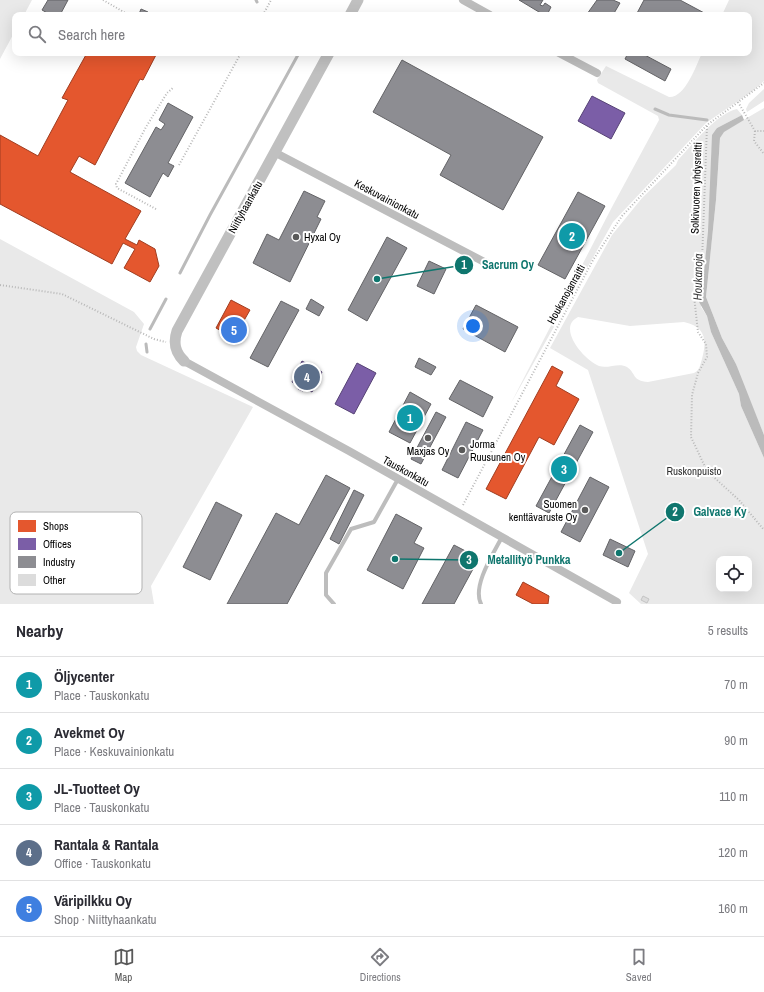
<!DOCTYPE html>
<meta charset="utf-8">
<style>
body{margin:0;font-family:"Archivo Narrow",sans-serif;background:#f2f2f3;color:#2b2b33}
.controls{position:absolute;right:12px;bottom:12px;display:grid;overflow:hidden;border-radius:8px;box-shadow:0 4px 16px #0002}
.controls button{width:36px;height:36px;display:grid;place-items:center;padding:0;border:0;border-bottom:1px solid #e1e1e2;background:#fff;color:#2b2b33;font:20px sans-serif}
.you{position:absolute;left:473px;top:326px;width:14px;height:14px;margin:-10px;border:3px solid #fff;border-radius:50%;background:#1a73e8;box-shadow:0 0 0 6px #1a73e833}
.badge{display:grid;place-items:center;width:26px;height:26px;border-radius:50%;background:#595959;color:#fff;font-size:13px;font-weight:700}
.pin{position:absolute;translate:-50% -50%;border:2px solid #fff;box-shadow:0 1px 4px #0006}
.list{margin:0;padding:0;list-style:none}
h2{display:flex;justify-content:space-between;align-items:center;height:52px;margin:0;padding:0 16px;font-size:17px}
h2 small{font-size:13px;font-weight:400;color:#7c7c81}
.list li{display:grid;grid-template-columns:26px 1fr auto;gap:12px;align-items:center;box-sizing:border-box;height:56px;padding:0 16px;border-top:1px solid #e1e1e2}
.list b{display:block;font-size:15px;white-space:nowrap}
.list p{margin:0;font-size:13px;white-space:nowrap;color:#7c7c81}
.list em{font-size:13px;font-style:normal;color:#7c7c81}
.icon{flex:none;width:22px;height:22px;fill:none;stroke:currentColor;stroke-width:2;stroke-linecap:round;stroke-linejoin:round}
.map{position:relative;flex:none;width:764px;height:604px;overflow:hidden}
.search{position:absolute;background:#fff;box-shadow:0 4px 16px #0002;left:12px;right:12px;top:12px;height:44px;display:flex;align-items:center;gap:10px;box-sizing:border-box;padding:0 14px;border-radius:8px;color:#7c7c81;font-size:15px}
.sheet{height:332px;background:#fff}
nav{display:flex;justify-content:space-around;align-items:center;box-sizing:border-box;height:56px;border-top:1px solid #e1e1e2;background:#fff;font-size:11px;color:#7c7c81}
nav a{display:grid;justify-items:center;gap:2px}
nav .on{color:#595959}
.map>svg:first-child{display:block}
.green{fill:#e9e9e9;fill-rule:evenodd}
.water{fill:#bbb}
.shops{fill:#e4572e;stroke:#a03d20}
.offices{fill:#7b5ea7;stroke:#564275}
.industry{fill:#8d8d92;stroke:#636366}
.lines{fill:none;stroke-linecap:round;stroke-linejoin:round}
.stream{stroke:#bbb;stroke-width:3}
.building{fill:#dcdcdc;stroke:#c4c4c4}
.path{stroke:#b8b8b8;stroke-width:2;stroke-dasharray:1 2;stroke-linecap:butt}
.lane{stroke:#bdbdbd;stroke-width:4}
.street{stroke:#bdbdbd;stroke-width:8}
.secondary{stroke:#c0c0c0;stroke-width:11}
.poi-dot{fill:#595959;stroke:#fff;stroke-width:1.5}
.labels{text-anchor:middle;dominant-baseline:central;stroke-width:4;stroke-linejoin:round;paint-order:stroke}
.street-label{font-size:11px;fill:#000;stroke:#fff}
.poi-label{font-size:11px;fill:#000;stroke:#fff;text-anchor:start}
.park-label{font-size:11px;fill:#2e2e2e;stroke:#fff}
.water-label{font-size:12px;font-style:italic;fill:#3f3f3f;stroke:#fff}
.key{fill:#fff;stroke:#b2b2b2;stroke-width:1}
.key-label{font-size:11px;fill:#000}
.leader{fill:none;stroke:#0f766e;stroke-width:1.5}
.callout-dot{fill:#0f766e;stroke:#fff;stroke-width:1.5}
.mark-label{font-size:12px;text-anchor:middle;font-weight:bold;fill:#fff}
.callout-label{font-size:12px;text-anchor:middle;font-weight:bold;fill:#0f766e;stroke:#fff;stroke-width:4;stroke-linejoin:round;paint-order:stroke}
</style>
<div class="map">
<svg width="764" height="604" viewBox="0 0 764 604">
<rect width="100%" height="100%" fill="#fff"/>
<path class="green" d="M 0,0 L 32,0 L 24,15 L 15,15 L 15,31 L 0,59 Z
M 729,0 L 764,0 L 764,81 L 754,90 L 706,123 L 613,222 L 510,405 L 612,207 L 659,120 L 658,116 L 598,83 L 597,80 L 606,66 L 669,97 C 685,98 696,66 702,53 L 749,53 L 749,15 L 722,15 Z
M 764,89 L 764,101 L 747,112 L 746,109 L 749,103 Z
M 764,108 L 764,435 L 739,375 L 736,364 L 722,338 L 706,297 L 716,200 L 720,138 L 723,132 Z
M 737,109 L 742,115 L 717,128 L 712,145 L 710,200 L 705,269 L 700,290 L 701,307 L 707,316 L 711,332 L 739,394 L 741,406 L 764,458 L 764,604 L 641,604 L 629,593 L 648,554 L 588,370 L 550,348 L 612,235 L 642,198 L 676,165 L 678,160 C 692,145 717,113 737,109 ZM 578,317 L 630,326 L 684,322 C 706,327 707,340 702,359 C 700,365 700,370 694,373 L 648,382 C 632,381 636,373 627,367 C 619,362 608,369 599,366 C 585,361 556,328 578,317 ZM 719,559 L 749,559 L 749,589 L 719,589 Z
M 0,239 L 134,312 L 144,324 L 136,347 L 137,351 L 141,355 L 253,407 L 151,586 L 154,604 L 0,604 Z"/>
<path class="water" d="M 742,115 L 744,120 L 724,132 L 720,138 L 716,200 L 706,297 L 722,338 L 736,364 L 764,435 L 764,458 L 741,406 L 739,394 L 711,332 L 707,316 L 699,302 L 700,290 L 704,273 L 708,230 L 712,135 L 717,128 Z"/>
<path class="shops" d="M 87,53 L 157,53 L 143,80 L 140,79 L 95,165 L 79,156 L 70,172 L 141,211 L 125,239 L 137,245 L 139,240 L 155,249 L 159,266 L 150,282 L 124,268 L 135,249 L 123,243 L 112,264 L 0,204 L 0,135 L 38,156 L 68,100 L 62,98 Z
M 231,300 L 250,310 L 234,338 L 216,328 Z
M 552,366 L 563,372 L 556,386 L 579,399 L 554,445 L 539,437 L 506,499 L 486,489 Z
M 523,582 L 549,596 L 548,604 L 533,604 L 516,595 Z"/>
<path class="offices" d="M 592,96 L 625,113 L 611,139 L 578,121 Z
M 302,361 L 322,372 L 312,392 L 305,388 L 303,391 L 298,389 L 300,386 L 292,382 Z
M 357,363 L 376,373 L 354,414 L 335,404 Z"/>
<path class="industry" d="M 48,0 L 68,0 L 60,15 L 51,15 L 42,10 Z
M 519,0 L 543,0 L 540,5 L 543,6 L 545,3 L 551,7 L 547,15 L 544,15 Z
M 597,0 L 613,0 L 620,3 L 613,15 L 587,14 Z
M 644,0 L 680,0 L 708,15 L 636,15 Z
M 141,9 L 148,12 L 146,15 L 139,14 Z
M 628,53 L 641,53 L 671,69 L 665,81 L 625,59 Z
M 402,60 L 543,137 L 503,210 L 440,175 L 451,155 L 373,112 Z
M 168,103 L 193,117 L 168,163 L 174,166 L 168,177 L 163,173 L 150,197 L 125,183 L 156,127 L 161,130 L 165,124 L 159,120 Z
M 304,191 L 325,201 L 317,217 L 321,219 L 290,282 L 253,263 L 267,234 L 279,240 Z
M 578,192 L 605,206 L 565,279 L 538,265 Z
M 387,237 L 407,248 L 367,321 L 348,310 Z
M 429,261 L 446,269 L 434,294 L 417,286 Z
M 311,299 L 324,307 L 319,316 L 306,309 Z
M 281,301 L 299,310 L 268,367 L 250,358 Z
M 476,305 L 518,327 L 505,352 L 463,329 Z
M 419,358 L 436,367 L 431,375 L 415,367 Z
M 460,380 L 493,397 L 483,417 L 449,399 Z
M 410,392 L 431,404 L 410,443 L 389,432 Z
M 436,412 L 446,417 L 421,464 L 411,459 Z
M 466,422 L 483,430 L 458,478 L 442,470 Z
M 580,425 L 593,432 L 549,513 L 536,506 Z
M 326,475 L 350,488 L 287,604 L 227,604 L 276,513 L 299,525 Z
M 590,477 L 609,487 L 580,542 L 561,532 Z
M 354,490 L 364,495 L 339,544 L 330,539 Z
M 216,502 L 242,515 L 210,580 L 183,567 Z
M 396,514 L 422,528 L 414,543 L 424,548 L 403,589 L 367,570 Z
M 610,539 L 635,551 L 628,567 L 603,555 Z
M 454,545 L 479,558 L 454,604 L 422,604 Z"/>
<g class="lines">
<path class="stream" d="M 256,0 L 257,2
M 655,109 L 669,115 L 707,120
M 180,273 L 210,215 L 299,53
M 150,329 L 166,299
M 146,344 L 147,352"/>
</g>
<path class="building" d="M 643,596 L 649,599 L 647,603 L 641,600 Z"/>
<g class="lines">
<path class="path" d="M 103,0 L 129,15
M 263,15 L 271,0
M 738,102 L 755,131 L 764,131
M 707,126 L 702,261 L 694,296 L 698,332 L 706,344 L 707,357 L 698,373 L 692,395 L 691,437 L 707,471 L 739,500 L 764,530
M 755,131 L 754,141 L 764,154
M 179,165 L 241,53
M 156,209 L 117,188 L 116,184 L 146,127 L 167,93 L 174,87
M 0,285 L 62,294 L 154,339 L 166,342
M 463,505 L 593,260 L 622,216 L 707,125 L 764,83"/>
<path class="lane" d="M 334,604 L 326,595 L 326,573 L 351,529 L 374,522 L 398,479
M 481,604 C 472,586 493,554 502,537"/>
<path class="street" d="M 463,0 L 490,15
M 559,53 L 597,73
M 274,152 L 490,265
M 184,361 L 349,451 L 617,602"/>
<path class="secondary" d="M 350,15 L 358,0
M 184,361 C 175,352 173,343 177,331 L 329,53"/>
</g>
<g class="poi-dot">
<circle cx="296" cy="237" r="4"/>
<circle cx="428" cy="438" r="4"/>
<circle cx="462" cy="450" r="4"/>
<circle cx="585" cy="510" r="4"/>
</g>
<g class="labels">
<g class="street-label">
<text transform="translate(696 188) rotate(-88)">Solkivuoren yhdysreitti</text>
<text transform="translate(387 199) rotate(28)">Keskuvainionkatu</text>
<text transform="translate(245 207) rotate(-61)">Niittyhaankatu</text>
<text transform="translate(566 294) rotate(-61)">Houkanojanraitti</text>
<text transform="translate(406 471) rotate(29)">Tauskonkatu</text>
</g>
<g class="poi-label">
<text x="304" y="237">Hyxal Oy</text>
<text x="470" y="444">Jorma<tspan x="470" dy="13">Ruusunen Oy</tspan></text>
<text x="428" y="451" text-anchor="middle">Maxjas Oy</text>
<text x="577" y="504" text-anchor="end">Suomen<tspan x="577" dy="13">kenttävaruste Oy</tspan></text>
</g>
<g class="park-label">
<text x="694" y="471">Ruskonpuisto</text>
</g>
<g class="water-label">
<text transform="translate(698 277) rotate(-89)">Houkanoja</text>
</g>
</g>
<rect x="10" y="512" width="132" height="82" rx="6" class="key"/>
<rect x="18" y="520" width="18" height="12" fill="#e4572e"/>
<rect x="18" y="538" width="18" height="12" fill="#7b5ea7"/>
<rect x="18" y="556" width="18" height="12" fill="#8d8d92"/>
<rect x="18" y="574" width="18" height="12" fill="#dcdcdc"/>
<g class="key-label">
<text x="43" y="530">Shops</text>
<text x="43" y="548">Offices</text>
<text x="43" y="566">Industry</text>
<text x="43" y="584">Other</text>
</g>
<path class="leader" d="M377 279L464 265M619 553L675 512M395 559L469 560"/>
<g class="callout-dot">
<circle cx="377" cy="279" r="4"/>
<circle cx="619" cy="553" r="4"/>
<circle cx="395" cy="559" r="4"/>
<circle cx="464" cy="265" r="10"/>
<circle cx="675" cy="512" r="10"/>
<circle cx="469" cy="560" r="10"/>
</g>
<g class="mark-label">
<text x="464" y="269">1</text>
<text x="675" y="516">2</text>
<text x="469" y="564">3</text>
</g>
<g class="callout-label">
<text x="508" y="269">Sacrum Oy</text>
<text x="720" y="516">Galvace Ky</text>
<text x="529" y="564">Metallityö Punkka</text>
</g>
</svg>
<div class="controls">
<button><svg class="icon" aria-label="locate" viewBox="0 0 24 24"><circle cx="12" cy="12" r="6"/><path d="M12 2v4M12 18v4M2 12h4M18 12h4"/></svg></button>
</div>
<div class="you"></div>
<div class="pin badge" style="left:410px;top:418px;background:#0f9aa8">1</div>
<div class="pin badge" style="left:572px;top:236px;background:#0f9aa8">2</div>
<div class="pin badge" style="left:564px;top:469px;background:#0f9aa8">3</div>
<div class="pin badge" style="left:307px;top:377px;background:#5c6f8a">4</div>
<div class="pin badge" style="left:234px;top:330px;background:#3f7fe0">5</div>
<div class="search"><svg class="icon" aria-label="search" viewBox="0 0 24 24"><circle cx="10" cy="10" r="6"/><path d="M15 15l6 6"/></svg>Search here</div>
</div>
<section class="sheet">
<h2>Nearby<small>5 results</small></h2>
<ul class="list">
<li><span class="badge" style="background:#0f9aa8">1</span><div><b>Öljycenter</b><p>Place · Tauskonkatu</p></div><em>70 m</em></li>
<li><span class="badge" style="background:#0f9aa8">2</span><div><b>Avekmet Oy</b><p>Place · Keskuvainionkatu</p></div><em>90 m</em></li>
<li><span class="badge" style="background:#0f9aa8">3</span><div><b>JL-Tuotteet Oy</b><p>Place · Tauskonkatu</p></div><em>110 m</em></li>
<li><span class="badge" style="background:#5c6f8a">4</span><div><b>Rantala &amp; Rantala</b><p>Office · Tauskonkatu</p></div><em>120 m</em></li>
<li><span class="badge" style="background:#3f7fe0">5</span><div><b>Väripilkku Oy</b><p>Shop · Niittyhaankatu</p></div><em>160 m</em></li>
</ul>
</section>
<nav>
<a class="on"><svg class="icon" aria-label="map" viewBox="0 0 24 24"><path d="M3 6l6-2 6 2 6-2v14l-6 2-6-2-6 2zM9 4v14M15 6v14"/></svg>Map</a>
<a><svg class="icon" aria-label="directions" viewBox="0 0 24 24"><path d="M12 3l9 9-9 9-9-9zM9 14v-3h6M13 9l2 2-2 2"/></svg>Directions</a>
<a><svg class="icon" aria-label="saved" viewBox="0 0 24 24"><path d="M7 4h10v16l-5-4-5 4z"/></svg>Saved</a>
</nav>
